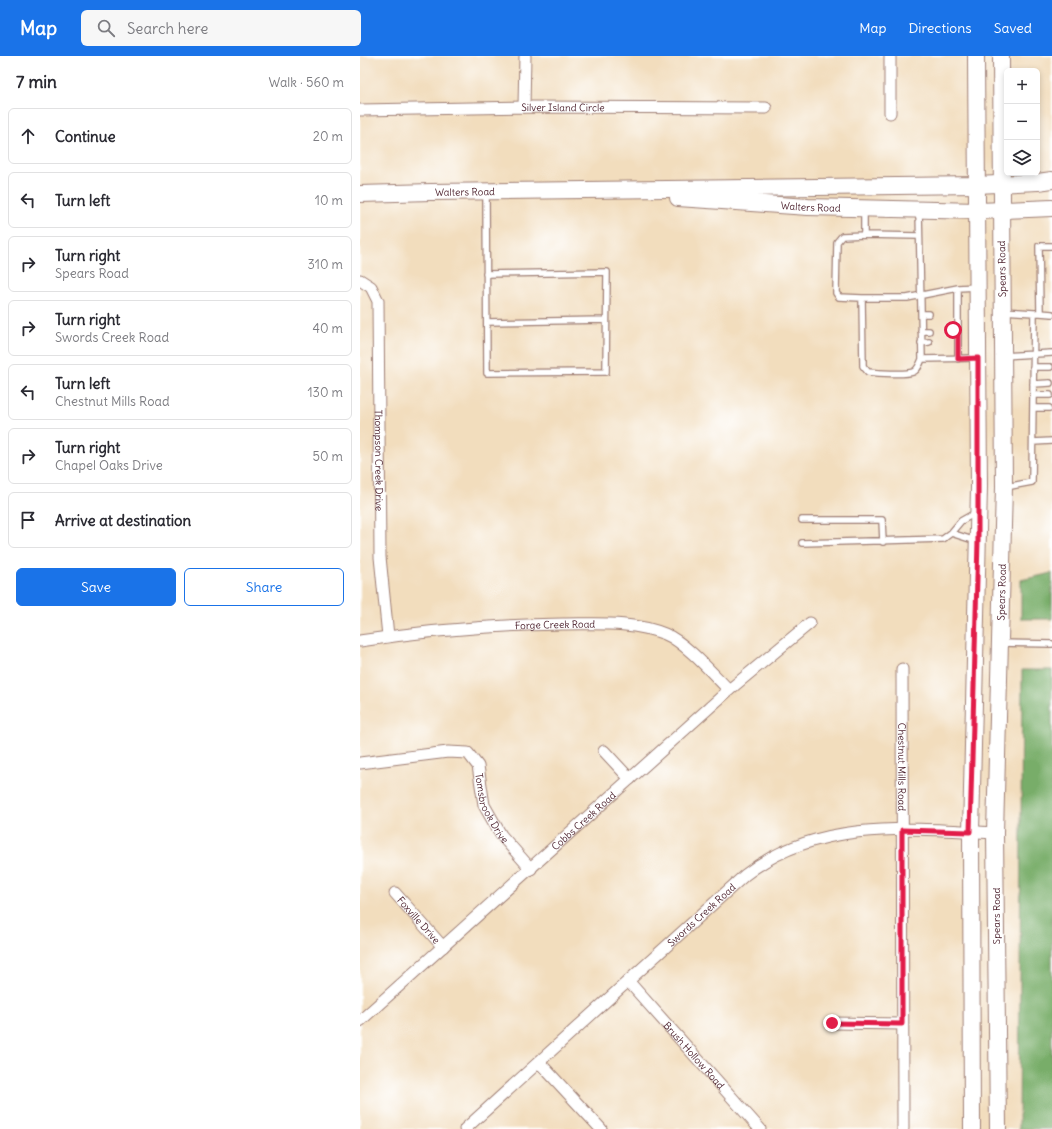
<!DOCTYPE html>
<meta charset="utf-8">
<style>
body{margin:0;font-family:Delius,sans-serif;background:#f7f7f7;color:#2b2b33}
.controls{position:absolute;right:12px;top:12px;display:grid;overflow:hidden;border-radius:6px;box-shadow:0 2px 6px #0003}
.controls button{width:36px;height:36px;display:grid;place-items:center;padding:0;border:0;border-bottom:1px solid #e1e1e2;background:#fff;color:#2b2b33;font:20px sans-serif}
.stop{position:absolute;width:12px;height:12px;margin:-9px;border:3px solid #e11d48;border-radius:50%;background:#fff}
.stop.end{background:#e11d48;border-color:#fff;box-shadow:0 1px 4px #0008}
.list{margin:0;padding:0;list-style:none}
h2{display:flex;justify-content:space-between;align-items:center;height:52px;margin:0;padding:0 16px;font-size:17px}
h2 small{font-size:13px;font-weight:400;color:#7c7c81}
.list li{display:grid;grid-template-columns:26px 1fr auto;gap:12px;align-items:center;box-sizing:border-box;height:56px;margin:0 8px 8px;padding:0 8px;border:1px solid #e1e1e2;border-radius:6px}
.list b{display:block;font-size:15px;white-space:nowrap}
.list p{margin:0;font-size:13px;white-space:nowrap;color:#7c7c81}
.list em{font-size:13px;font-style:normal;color:#7c7c81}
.actions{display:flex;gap:8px;padding:12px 16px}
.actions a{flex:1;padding:9px 0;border:1px solid #1a73e8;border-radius:6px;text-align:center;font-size:14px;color:#1a73e8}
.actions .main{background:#1a73e8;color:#fff}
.icon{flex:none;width:22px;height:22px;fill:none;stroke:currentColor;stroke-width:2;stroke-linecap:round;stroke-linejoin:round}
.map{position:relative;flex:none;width:692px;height:1073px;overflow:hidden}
header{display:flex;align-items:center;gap:24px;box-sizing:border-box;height:56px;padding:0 20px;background:#1a73e8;color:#fff}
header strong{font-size:19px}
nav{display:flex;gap:22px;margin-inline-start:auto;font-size:14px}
.search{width:280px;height:36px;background:#f7f7f7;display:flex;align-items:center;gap:10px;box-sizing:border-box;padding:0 14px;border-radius:6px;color:#7c7c81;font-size:15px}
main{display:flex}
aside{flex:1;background:#fff}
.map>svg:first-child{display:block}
.forest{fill:#78ad69;stroke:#61664a}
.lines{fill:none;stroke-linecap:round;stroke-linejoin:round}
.lane-casing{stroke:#9e7e74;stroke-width:8}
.street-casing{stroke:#9e7e74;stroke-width:13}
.secondary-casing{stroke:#9e7e74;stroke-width:18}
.lane{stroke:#fff;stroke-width:5.5}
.street{stroke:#fff;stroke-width:11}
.secondary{stroke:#fff;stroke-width:16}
.route{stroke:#e11d48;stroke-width:5}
.labels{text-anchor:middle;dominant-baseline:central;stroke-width:3;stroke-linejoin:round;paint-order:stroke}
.street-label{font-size:10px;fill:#4a1f2b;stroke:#fff}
</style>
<header>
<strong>Map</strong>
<div class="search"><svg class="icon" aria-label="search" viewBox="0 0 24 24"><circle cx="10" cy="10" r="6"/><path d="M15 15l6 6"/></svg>Search here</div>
<nav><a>Map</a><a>Directions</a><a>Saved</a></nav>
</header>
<main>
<aside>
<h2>7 min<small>Walk · 560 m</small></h2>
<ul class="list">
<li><svg class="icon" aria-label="ahead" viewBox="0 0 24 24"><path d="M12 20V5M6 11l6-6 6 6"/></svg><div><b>Continue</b></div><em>20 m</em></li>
<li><svg class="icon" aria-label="left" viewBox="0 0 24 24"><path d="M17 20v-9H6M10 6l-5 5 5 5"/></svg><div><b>Turn left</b></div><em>10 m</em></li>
<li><svg class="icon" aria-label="right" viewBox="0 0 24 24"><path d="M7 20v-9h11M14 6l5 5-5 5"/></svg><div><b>Turn right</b><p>Spears Road</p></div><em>310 m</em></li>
<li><svg class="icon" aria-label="right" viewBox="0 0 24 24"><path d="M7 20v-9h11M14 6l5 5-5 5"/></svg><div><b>Turn right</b><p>Swords Creek Road</p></div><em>40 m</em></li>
<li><svg class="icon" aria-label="left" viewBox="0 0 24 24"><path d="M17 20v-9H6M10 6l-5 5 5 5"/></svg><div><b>Turn left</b><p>Chestnut Mills Road</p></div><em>130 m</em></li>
<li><svg class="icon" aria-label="right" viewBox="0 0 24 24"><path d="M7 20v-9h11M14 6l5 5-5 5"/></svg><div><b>Turn right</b><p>Chapel Oaks Drive</p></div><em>50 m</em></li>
<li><svg class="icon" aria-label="arrive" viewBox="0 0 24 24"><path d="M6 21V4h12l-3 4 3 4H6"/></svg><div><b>Arrive at destination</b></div></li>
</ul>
<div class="actions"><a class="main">Save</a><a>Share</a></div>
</aside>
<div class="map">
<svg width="692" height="1073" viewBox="0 0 692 1073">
<rect width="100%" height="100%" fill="#fff"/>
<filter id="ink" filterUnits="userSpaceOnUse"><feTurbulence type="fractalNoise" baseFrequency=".025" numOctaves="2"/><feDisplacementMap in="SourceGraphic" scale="8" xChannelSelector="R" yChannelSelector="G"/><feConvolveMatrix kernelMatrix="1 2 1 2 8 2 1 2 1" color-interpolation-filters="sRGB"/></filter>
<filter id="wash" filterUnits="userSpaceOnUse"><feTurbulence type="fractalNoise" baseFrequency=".012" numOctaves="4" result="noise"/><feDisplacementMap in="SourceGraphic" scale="16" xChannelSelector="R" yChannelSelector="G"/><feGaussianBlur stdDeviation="0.9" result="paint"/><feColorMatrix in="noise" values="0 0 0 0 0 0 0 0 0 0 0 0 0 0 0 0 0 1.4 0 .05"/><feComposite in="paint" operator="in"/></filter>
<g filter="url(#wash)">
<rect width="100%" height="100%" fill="#f2ddbd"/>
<path class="forest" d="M 692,517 L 692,563 L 661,563 L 661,524 Z
M 662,614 L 692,614 L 692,1073 L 659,1073 Z"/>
</g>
<g filter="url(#ink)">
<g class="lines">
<defs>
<path id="lane" d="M 126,137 L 127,317 L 246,316 L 247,216 L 126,218
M 504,155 L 504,179 L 482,180 L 477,186 L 476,237 L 479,241 L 502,242 L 503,310 L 508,316 C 517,317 545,319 553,316 C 558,314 560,308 562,303 L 559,154
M 504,179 L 559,180
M 598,232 L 598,303
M 502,242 L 547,242 L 598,232 L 617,231
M 643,255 L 674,257 L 672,426 L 646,431
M 674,257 L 680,257 L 679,190 L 692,190
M 680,257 L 692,258
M 561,258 L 569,258
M 127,266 L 246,264
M 561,275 L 569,275
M 561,287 L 569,286
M 644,300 L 692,297
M 562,303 L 617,302
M 673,311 L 690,311
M 673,328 L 690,327
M 673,339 L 690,339
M 673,352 L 689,352
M 673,386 L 692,385
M 442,464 L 522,464 L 523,486
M 591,477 L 616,485
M 442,487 L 583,483 L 591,477 L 601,465 L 617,456
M 641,587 L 692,588"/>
<g id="street">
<path d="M 164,51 L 165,0"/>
<path id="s1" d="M 0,54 L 164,51 L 406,52"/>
<path d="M 530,57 L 530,0"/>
<path id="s2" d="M 0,224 L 11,231 L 18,245 L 20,501 L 28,580"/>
<path id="s3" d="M 0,585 C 68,574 134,569 203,568 C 237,568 273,565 305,578 C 325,586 354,619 369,634"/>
<path id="s4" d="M 542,613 L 543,1073"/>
<path d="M 244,695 L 270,723"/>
<path id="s5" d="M 0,707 L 88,696 L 108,697 L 118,710 L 124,749 L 141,779 L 171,813"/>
<path id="s6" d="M 35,837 L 83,891"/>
<path id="s7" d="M 269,926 L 400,1073"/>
<path id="s8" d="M 0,965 L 369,634 L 450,567"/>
<path d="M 472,967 L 542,968"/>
<path d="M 179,1006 L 241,1073"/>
<path id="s9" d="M 105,1073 L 385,819 C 456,763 550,772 635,777"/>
</g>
<g id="secondary">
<path id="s10" d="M 0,138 L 71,136 L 617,129 L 678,126 L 692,124"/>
<path id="s11" d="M 318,142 L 448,151 L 618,155 L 692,152"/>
<path d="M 612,1073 L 611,776 L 619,431 L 616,0"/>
<path id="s12" d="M 638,1073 L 635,777 L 644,431 L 641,0"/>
</g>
</defs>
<use href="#lane" class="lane-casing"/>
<use href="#street" class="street-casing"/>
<use href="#secondary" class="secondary-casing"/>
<use href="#lane" class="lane"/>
<use href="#street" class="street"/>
<use href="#secondary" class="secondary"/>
</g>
</g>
<g class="lines" filter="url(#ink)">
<path class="route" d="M 472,967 L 542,968 L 542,774 L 610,776 L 618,485 L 618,302 L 598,303 L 598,274 L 593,274"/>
</g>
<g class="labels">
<g class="street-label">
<text stroke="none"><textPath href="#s1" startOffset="203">Silver Island Circle</textPath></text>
<text stroke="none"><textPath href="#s10" startOffset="105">Walters Road</textPath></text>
<text stroke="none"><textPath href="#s11" startOffset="133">Walters Road</textPath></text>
<text transform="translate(642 213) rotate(-91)">Spears Road</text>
<text stroke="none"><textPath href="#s2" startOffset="188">Thompson Creek Drive</textPath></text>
<text stroke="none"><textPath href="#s12" startOffset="537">Spears Road</textPath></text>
<text stroke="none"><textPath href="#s3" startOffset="196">Forge Creek Road</textPath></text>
<text stroke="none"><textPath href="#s4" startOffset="98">Chestnut Mills Road</textPath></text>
<text stroke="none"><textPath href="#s5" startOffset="170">Tomsbrook Drive</textPath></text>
<text stroke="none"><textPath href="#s8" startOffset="300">Cobbs Creek Road</textPath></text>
<text stroke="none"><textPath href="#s9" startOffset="319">Swords Creek Road</textPath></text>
<text transform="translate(636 860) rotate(-90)">Spears Road</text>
<text stroke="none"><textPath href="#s6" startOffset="36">Foxville Drive</textPath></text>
<text stroke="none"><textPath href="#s7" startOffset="98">Brush Hollow Road</textPath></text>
</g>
</g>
</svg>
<div class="controls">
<button>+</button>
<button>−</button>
<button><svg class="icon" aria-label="layers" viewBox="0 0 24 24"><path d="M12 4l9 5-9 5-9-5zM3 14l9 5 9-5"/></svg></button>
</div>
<div class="stop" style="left:593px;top:274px"></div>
<div class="stop end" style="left:472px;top:967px"></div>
</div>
</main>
